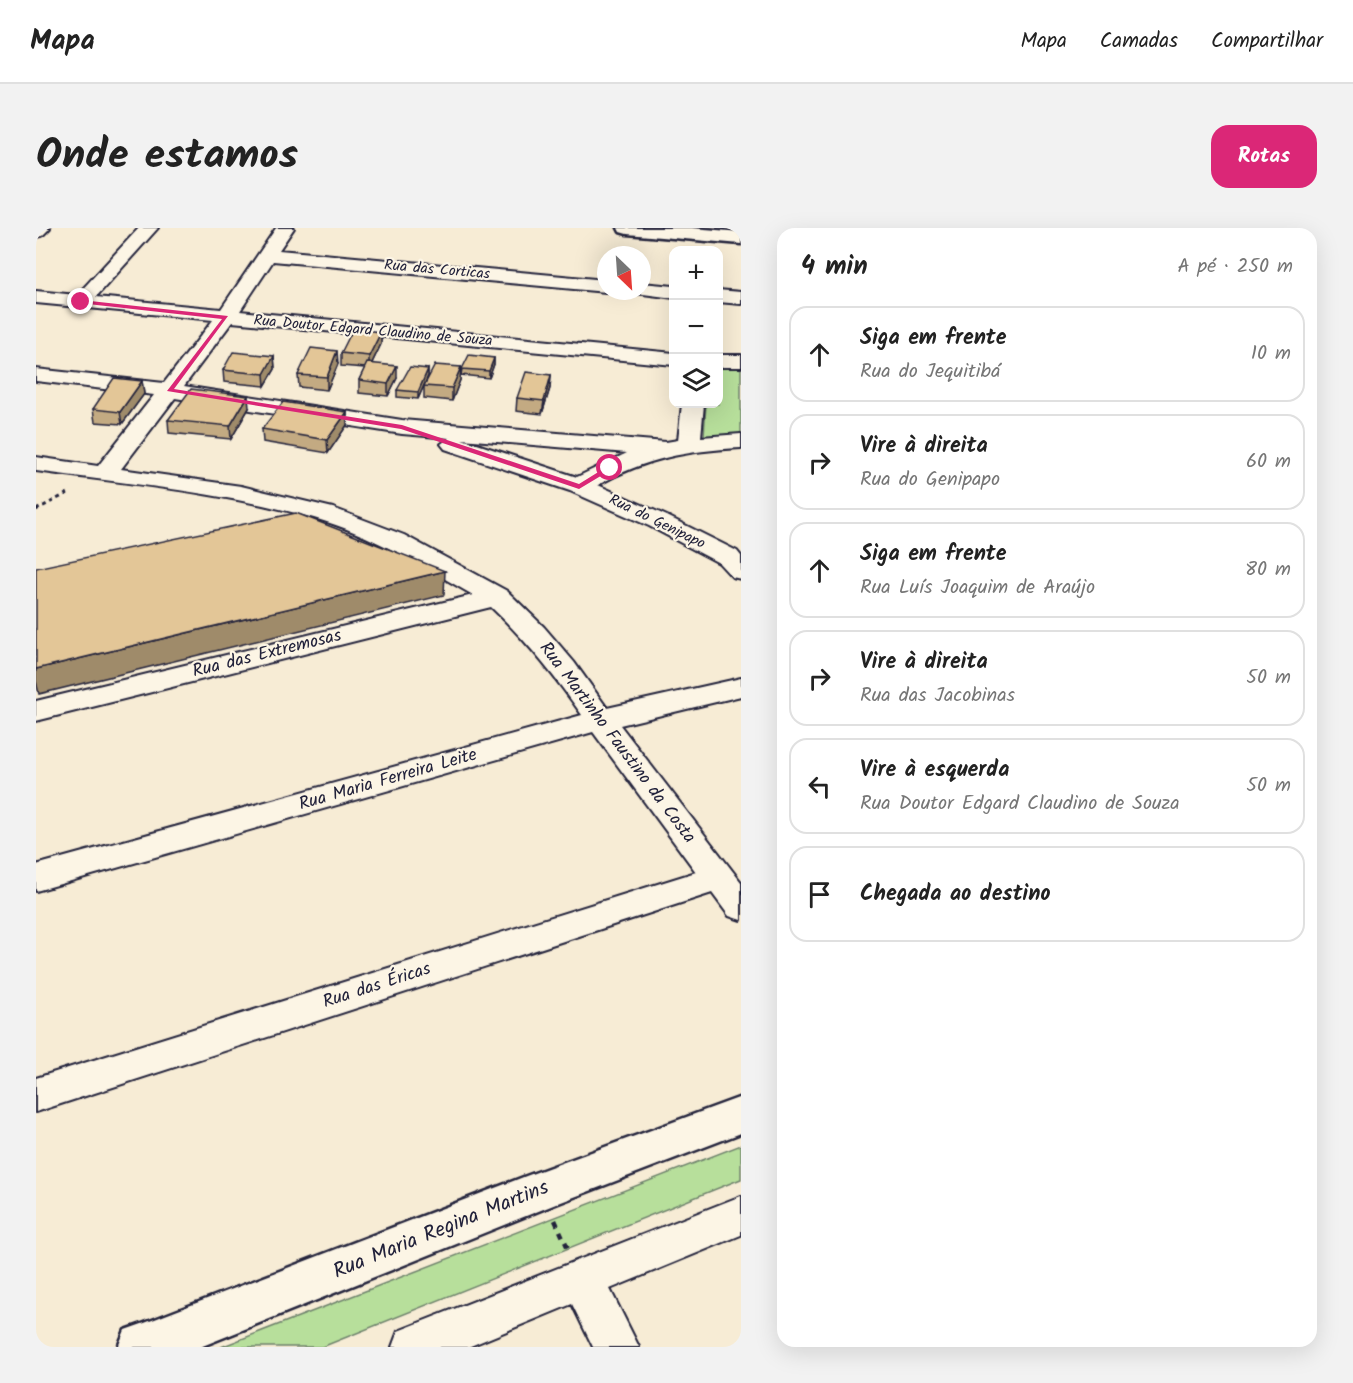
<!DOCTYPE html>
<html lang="pt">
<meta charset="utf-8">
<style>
body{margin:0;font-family:Kalam,sans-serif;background:#f2f2f2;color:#222}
.controls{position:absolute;right:18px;top:18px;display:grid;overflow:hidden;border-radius:12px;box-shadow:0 6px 24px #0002}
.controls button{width:54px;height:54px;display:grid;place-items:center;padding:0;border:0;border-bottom:2px solid #e0e0e0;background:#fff;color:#222;font:30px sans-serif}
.compass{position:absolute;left:561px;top:18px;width:54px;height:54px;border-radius:50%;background:#fff;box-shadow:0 6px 24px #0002;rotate:155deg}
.stop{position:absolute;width:18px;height:18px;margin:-14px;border:4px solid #db2777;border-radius:50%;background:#fff}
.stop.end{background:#db2777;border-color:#fff;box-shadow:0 2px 6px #0008}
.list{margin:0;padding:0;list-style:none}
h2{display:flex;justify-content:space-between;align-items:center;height:78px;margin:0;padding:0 24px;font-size:26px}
h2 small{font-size:20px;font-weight:400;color:#767676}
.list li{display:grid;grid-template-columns:39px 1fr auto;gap:18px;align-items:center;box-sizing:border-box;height:96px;margin:0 12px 12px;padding:0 12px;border:2px solid #e0e0e0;border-radius:18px}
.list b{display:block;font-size:22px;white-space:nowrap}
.list p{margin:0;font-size:20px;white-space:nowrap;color:#767676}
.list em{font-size:20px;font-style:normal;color:#767676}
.icon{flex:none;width:33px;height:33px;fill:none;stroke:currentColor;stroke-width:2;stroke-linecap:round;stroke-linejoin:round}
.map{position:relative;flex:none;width:705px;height:1119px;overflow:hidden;border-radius:18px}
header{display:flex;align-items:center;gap:36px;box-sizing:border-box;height:84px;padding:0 30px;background:#fff;border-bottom:2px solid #e0e0e0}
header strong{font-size:28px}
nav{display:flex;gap:33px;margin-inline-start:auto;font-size:21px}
.intro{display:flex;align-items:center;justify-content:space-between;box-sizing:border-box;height:144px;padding:0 36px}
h1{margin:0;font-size:42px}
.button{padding:15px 27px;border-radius:18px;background:#db2777;color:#fff;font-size:21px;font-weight:700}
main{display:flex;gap:36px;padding:0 36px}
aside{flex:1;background:#fff;border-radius:18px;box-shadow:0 6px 24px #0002}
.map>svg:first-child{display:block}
.green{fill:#b7df9b;stroke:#6c806b;stroke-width:1.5}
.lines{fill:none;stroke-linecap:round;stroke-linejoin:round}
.minor-casing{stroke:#22223b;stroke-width:4}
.tertiary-casing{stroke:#22223b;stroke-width:5}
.path-far1{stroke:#22223b;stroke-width:3;stroke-dasharray:4 4;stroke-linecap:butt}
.path{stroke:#22223b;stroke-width:4.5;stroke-dasharray:6 6;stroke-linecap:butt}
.minor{fill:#fcf5e5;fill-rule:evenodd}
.tertiary{fill:#fcf5e5;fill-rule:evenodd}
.wall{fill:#c3aa82;stroke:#22223b;stroke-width:1.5}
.shaded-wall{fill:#9f8b6a;stroke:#22223b;stroke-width:1.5}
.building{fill:#e3c697;stroke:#22223b;stroke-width:1.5}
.route{fill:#db2777}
.labels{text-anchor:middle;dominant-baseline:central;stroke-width:4.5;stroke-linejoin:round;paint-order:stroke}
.far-street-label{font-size:15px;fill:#22223b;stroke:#fcf5e5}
.street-label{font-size:18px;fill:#22223b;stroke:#fcf5e5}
.near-street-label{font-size:21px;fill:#22223b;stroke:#fcf5e5}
</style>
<header>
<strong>Mapa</strong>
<nav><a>Mapa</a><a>Camadas</a><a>Compartilhar</a></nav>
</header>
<div class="intro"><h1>Onde estamos</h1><a class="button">Rotas</a></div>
<main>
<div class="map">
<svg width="705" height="1119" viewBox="0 0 705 1119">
<rect width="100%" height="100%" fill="#f7ecd5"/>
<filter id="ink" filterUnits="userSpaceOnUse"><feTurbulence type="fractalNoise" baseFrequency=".0167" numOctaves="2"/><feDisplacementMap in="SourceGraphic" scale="12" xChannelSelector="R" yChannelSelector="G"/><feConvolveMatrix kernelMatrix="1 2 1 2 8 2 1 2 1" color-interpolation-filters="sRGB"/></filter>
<g filter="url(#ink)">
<path class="green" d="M 683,138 L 705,139 L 705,206 L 668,208 L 670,176 L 682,176 Z
M 705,917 L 705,951 L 286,1119 L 185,1119 Z"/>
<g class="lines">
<defs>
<path id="minor" d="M 0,0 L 14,0 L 6,8 L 0,9 Z
M 103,0 L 122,0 L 60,69 L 185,81 L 240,0 L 258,0 L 243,22 L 570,52 L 570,63 L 573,63 L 570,64 L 237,33 L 204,83 L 638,125 L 638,137 L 196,94 L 148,158 L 366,192 L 630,214 L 642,212 L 646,176 L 668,176 L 665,209 L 705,206 L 705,220 C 650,223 610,230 562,257 L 631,288 L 701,323 L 705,328 L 705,351 L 696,349 L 683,335 L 613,298 L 534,263 L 409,221 L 405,216 L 413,210 L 366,206 L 139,170 L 85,241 L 205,258 L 297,280 L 368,307 L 471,363 L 508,399 L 538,434 L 571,480 L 705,450 L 705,468 L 584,497 L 705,654 L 705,692 L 693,688 L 676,665 L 0,884 L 0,850 L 660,644 L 557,504 L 0,663 L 0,637 L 546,487 C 518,447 490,412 455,379 L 0,493 L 0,473 L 437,367 C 386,338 335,306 278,290 C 188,264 93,256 0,243 L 0,229 L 62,238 L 118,167 L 0,153 L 0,141 L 128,155 L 177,92 L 0,75 L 0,63 L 41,67 ZM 426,211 L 591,225 L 541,249 Z
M 606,55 L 638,58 L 638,70 L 599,65 L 598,63 L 606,63 Z
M 682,62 L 705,64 L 705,76 L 682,74 Z
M 682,127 L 705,127 L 705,139 L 682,139 Z
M 705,968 L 705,1007 L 574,1061 L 603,1119 L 557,1119 L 536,1076 L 432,1119 L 356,1119 L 362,1103 Z"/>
<path id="tertiary" d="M 582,0 L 656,0 L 705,4 L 705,16 L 591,6 L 584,4 Z
M 705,869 L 705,905 L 520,976 L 164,1119 L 82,1119 L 89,1102 L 106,1096 L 490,948 Z"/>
</defs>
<use href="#minor" class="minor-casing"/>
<use href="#tertiary" class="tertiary-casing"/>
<path class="path-far1" d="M 0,282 L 34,264"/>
<path class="path" d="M 519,992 L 532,1020"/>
<use href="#minor" class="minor"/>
<use href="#tertiary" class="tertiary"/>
</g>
<path class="wall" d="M 345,104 L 345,116 L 336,135 L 361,150 L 352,168 L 323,165 L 323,152 L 329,140 L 305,138 L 305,125 Z
M 238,128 L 239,141 L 229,158 L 188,154 L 187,142 Z
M 458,130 L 458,136 L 453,150 L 425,147 L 426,141 Z
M 302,136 L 291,162 L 263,159 L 262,147 Z
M 425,139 L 424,152 L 416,173 L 388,170 L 388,158 Z
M 392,141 L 392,148 L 382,171 L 361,169 L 361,162 Z
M 515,147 L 514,160 L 506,186 L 480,183 L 481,170 Z
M 106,153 L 108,166 L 86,196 L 59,194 L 57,181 Z
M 213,180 L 195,211 L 133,205 L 132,192 Z
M 311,184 L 311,197 L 292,225 L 227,214 L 226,201 Z"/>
<path class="shaded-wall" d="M 345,104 L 345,116 L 333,141 L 333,128 Z
M 301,123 L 302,136 L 291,162 L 291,149 Z
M 238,128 L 239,141 L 229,158 L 228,146 Z
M 458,130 L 458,136 L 453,150 L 453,143 Z
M 361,138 L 361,150 L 352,168 L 352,156 Z
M 425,139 L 424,152 L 416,173 L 416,160 Z
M 392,141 L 392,148 L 382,171 L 382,164 Z
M 515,147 L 514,160 L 506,186 L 508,173 Z
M 106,153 L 108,166 L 86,196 L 84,184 Z
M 212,168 L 213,180 L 195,211 L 194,198 Z
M 311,184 L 311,197 L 292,225 L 291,212 Z
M 409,343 L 408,367 L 3,466 L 0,453 L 0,441 Z"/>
<path class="building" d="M 317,101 L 345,104 L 333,128 L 305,125 Z
M 275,120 L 301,123 L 291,149 L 262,147 Z
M 197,124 L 238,128 L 228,146 L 187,142 Z
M 433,127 L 458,130 L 453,143 L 426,141 Z
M 331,135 L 361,138 L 352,156 L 323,152 Z
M 399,137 L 425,139 L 416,160 L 388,158 Z
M 374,139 L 392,141 L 382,164 L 361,162 Z
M 490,144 L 515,147 L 508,173 L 481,170 Z
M 78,150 L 106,153 L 84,184 L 57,181 Z
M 155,161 L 212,168 L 194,198 L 132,192 Z
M 247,174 L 311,184 L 291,212 L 226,201 Z
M 260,285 L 409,343 L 0,441 L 0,340 Z"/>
</g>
<path class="route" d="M 45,72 L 192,88 L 138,161 L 366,197 L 543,256 L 572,238 L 578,240 L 543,261 L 365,201 L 131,163 L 186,91 L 43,75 Z"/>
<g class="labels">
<g class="far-street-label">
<text transform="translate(401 42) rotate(5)">Rua das Corticas</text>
<text transform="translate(337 103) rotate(5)">Rua Doutor Edgard Claudino de Souza</text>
<text transform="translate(621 294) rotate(26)">Rua do Genipapo</text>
</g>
<g class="street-label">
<text transform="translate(231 426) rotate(-14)">Rua das Extremosas</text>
<text transform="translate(581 515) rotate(53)">Rua Martinho Faustino da Costa</text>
<text transform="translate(352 552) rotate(-16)">Rua Maria Ferreira Leite</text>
<text transform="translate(341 758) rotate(-18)">Rua das Éricas</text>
</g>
<g class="near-street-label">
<text transform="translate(405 1002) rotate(-22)">Rua Maria Regina Martins</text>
</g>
</g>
</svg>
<div class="controls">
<button>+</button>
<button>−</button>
<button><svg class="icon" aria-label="layers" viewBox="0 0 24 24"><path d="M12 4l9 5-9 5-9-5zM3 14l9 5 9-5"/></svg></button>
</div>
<svg class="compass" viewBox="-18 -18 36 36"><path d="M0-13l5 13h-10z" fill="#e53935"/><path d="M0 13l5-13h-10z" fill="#767676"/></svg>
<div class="stop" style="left:574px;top:240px"></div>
<div class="stop end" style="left:45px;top:74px"></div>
</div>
<aside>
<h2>4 min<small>A pé · 250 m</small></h2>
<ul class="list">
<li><svg class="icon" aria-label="ahead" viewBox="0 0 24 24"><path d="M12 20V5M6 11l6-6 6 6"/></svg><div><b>Siga em frente</b><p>Rua do Jequitibá</p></div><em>10 m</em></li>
<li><svg class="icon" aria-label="right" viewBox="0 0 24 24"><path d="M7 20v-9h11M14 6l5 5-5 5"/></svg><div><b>Vire à direita</b><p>Rua do Genipapo</p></div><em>60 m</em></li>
<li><svg class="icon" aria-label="ahead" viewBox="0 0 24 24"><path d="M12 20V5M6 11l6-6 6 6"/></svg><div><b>Siga em frente</b><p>Rua Luís Joaquim de Araújo</p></div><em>80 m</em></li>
<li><svg class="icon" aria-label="right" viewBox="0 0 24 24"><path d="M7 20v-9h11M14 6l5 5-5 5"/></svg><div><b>Vire à direita</b><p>Rua das Jacobinas</p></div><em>50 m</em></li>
<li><svg class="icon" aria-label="left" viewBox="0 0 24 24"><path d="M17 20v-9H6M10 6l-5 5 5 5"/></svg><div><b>Vire à esquerda</b><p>Rua Doutor Edgard Claudino de Souza</p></div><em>50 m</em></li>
<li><svg class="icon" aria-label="arrive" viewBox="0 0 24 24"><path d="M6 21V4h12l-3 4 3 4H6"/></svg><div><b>Chegada ao destino</b></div></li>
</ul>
</aside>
</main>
